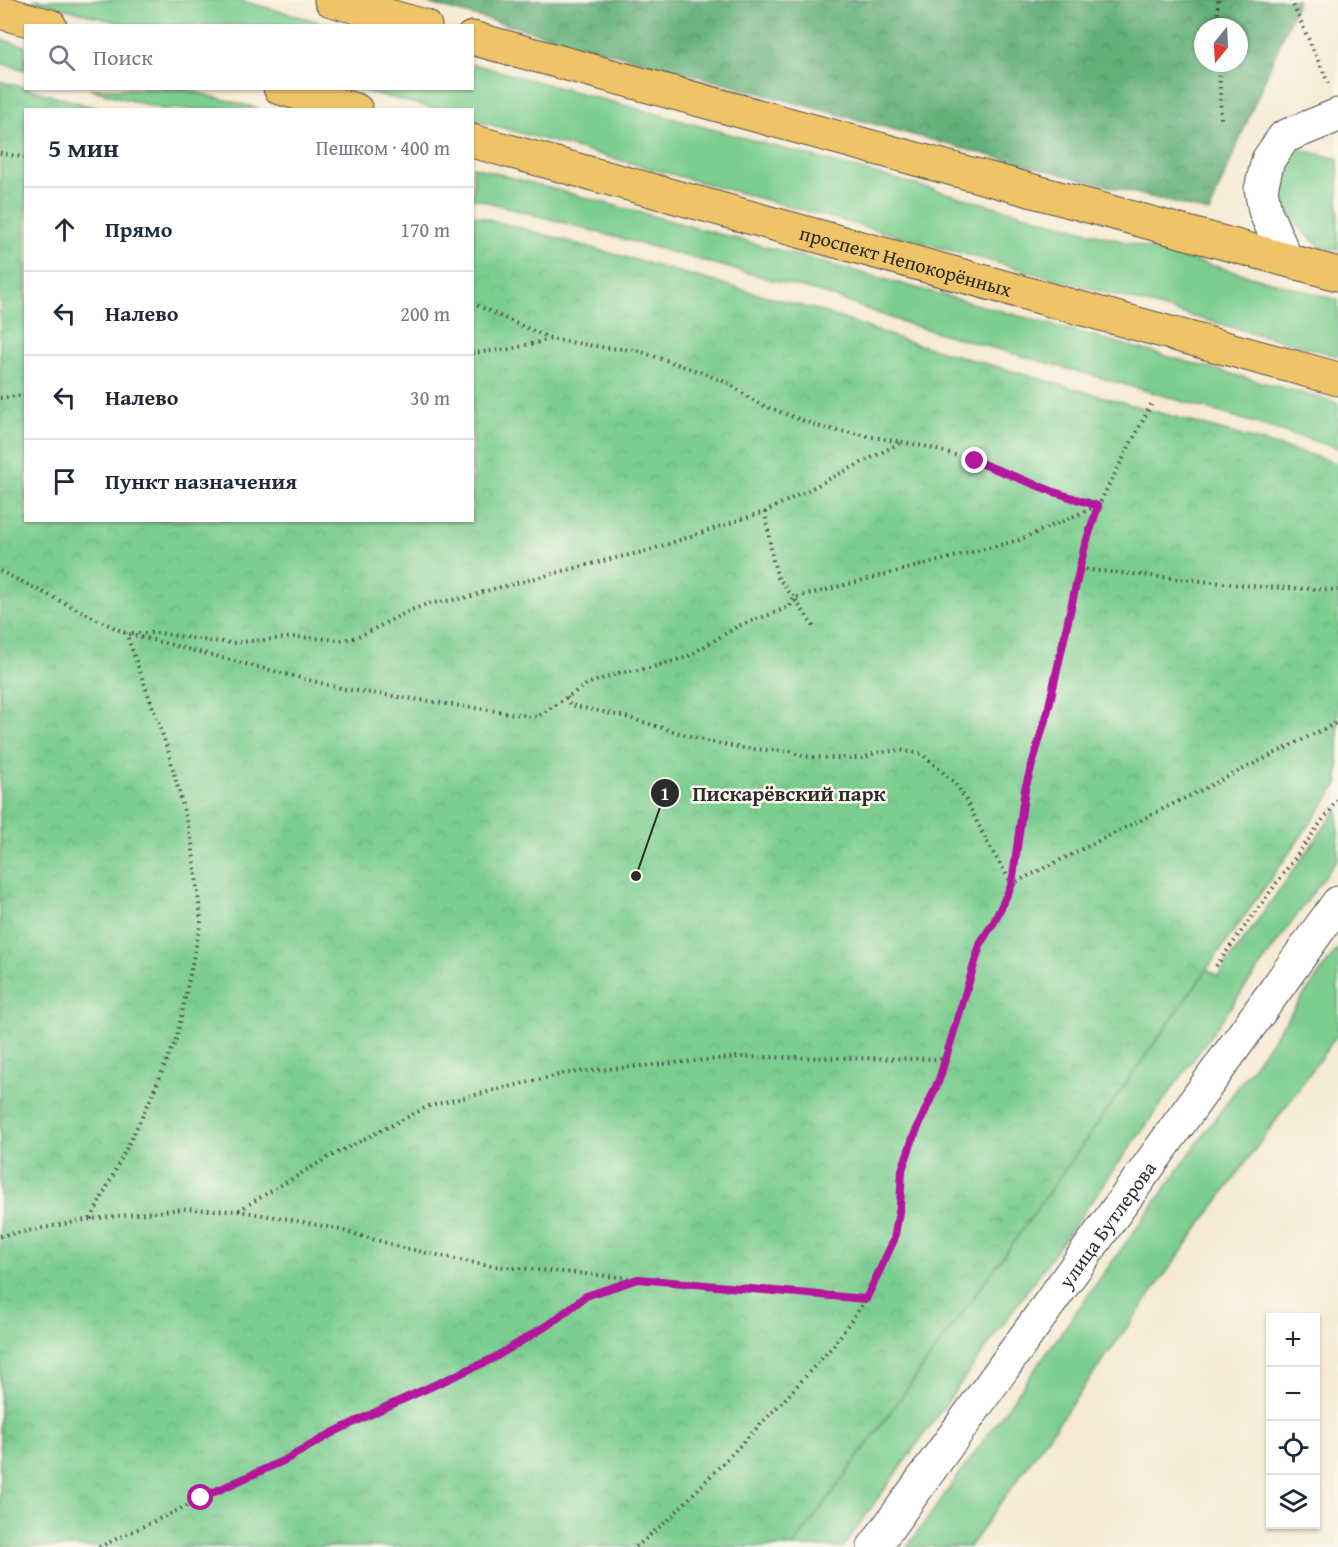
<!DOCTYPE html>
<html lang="ru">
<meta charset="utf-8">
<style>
body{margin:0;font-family:"Gentium Book Plus",serif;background:#f2f2f3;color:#1f2937}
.controls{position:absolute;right:18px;bottom:18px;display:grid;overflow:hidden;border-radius:0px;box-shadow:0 2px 4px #0004}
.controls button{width:54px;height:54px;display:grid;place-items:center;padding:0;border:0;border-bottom:2px solid #e0e1e3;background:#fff;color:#1f2937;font:30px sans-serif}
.compass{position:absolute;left:1194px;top:18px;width:54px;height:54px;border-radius:50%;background:#fff;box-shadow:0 2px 4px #0004;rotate:198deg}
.stop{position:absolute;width:18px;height:18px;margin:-14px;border:4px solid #b5179e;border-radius:50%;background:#fff}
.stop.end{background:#b5179e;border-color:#fff;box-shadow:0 2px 6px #0008}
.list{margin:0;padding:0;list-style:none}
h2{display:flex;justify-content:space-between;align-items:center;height:78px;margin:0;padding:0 24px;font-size:26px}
h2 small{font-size:20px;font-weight:400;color:#747a83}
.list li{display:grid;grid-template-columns:39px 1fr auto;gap:18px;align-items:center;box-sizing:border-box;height:84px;padding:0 24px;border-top:2px solid #e0e1e3}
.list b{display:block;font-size:22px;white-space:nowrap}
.list em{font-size:20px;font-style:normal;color:#747a83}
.icon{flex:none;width:33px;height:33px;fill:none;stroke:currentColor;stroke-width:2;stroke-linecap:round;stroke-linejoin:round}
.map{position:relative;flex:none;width:1338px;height:1547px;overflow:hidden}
.search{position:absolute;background:#fff;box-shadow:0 2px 4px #0004;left:24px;top:24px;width:450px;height:66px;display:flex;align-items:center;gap:15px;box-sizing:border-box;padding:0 21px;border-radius:0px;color:#747a83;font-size:22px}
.panel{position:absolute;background:#fff;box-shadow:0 2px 4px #0004;left:24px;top:108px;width:450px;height:414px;border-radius:0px}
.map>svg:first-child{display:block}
.grass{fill:#7bcd90;stroke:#537c5e;stroke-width:1.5}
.forest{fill:url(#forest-crowns);stroke:#486e52;stroke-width:1.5;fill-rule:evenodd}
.park{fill:url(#park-crowns);stroke:#537c5e;stroke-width:1.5}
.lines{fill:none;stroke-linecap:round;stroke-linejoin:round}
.minor-casing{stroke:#494844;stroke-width:35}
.major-casing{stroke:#494844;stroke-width:35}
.path{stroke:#494844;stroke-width:4;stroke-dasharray:1.5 4.5;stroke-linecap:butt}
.minor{stroke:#fff;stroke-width:33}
.major{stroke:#efc469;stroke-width:33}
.route{stroke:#b5179e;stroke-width:8}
.labels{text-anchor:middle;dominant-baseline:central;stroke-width:5;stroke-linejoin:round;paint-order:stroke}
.street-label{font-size:20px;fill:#2b2b2b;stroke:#fbf7ec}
.leader{fill:none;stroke:#2b2b2b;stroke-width:2}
.callout-dot{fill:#2b2b2b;stroke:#fbf7ec;stroke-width:2}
.mark-label{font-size:18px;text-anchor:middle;font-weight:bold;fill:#fff}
.callout-label{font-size:21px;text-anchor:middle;font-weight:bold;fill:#2b2b2b;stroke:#fbf7ec;stroke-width:5;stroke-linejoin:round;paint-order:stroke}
</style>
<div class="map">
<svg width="1338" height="1547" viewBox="0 0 1338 1547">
<defs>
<pattern id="forest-crowns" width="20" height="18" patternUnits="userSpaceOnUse" patternTransform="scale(1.5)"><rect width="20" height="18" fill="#64b07a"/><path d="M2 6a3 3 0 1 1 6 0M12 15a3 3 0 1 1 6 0" fill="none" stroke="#538f64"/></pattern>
<pattern id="park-crowns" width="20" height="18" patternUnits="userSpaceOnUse" patternTransform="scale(1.5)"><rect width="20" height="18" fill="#7bcd90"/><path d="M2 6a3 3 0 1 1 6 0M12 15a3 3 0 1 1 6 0" fill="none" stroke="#6ab07c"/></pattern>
</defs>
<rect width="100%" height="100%" fill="#fbf7ec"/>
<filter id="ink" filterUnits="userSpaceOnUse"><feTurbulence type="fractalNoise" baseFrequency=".0167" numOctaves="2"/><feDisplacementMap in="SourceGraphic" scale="12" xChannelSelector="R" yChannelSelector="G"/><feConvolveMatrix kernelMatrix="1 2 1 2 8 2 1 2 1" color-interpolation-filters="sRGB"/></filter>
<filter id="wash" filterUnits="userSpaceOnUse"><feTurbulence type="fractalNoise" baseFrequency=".008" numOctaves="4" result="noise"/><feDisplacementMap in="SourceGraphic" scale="24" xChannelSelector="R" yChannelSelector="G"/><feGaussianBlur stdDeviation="1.35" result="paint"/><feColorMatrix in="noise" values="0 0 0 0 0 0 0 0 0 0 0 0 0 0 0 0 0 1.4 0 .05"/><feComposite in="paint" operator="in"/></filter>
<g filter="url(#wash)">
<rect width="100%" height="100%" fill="#f6ead4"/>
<path class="grass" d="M 33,0 L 238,0 L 332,25 L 127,25 Z
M 0,39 L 25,46 L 25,70 L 0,63 Z
M 473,64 L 1338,300 L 1338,356 L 473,120 L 472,110 L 435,109 L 358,89 L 472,88 Z
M 89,89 L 183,89 L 260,109 L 162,109 Z
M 1299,149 L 1338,159 L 1338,250 C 1332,249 1325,248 1320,246 C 1315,243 1310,237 1305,233 C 1276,207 1268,178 1299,149 Z
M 473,167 L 1338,403 L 1338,448 L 1155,393 L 911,325 L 825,294 L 473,198 Z
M 1338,808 L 1338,858 L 843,1547 L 793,1547 L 1027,1223 L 1207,969 L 1218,976 Z
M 1338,948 L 1338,1034 L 969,1547 L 907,1547 Z"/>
<path class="forest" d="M 416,0 L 1298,0 L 1209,212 L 965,149 ZM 1203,27 L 1239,27 L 1239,63 L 1203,63 Z"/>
<path class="park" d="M 0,81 L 101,109 L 26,110 L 26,520 L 472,520 L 473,215 L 820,311 L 906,341 L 1338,463 L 1338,784 L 1027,1223 L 793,1547 L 0,1547 Z"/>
</g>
<g filter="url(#ink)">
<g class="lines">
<defs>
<g id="minor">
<path d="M 1286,259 L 1265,211 L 1261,189 L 1268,160 L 1284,137 L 1338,115"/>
<path id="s1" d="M 874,1547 L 1338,903"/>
</g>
<g id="major">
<path d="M 331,0 L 425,26"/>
<path d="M 0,12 L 50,26"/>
<path d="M 472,38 L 1338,274"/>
<path d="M 280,88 L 356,110"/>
<path id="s2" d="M 472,141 L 1338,379"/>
</g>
</defs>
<use href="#minor" class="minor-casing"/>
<use href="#major" class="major-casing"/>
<path class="path" d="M 1218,0 L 1218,27
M 1291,0 L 1330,87
M 1219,63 L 1221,119
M 0,153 L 26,158
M 472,303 L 513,322 L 552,339 L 607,348 L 636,350 L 700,372 L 728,383 L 759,404 L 823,428 L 924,446 L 975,461 L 1054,492 L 1097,506
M 472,353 L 511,349 L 551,339
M 0,398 L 26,395
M 765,512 L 773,561 L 778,578 L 794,598 L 816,630
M 1080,569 L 1263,587 L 1338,590
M 0,571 L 125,633 L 344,689 L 537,717 L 587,684 L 619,673 L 650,668 L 687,657 L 738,626 L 782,610 L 790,606 L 794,598 L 1019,540 L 1097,506
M 132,633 L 159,633 L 203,640 L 232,643 L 295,637 L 340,640 L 353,638 L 366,633 L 409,611 L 427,604 L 469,597 L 489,590 L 611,559 L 647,551 L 754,515 L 765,512 L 902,442
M 567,697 L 570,705 L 626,717 L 706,741 L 748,749 L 790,751 L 803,756 L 829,758 L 863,758 L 876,753 L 899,750 L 922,754 L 955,783 L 965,798 L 988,844 L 1012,884 L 1338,722
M 1216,966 L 1338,799
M 239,1210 L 327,1158 L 429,1106 L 567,1073 L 738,1057 L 945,1059
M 91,1219 L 146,1109 L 177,1037 L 201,921 L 192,842 L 168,750 L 126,633
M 0,1236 L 91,1219 L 182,1209 L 238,1211 L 288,1219 L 337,1229 L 404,1248 L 484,1265 L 865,1299
M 99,1547 L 285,1460 L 334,1432 L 386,1407 L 492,1359 L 551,1323 L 586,1296 L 634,1281
M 636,1547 L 669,1519 L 785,1399 L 834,1345 L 866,1299 L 894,1240 L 900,1206 L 902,1170 L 913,1138 L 939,1079 L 981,942 L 994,922 L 1012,884 L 1025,789 L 1049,707 L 1084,549 L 1098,506 L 1153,401"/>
<use href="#minor" class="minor"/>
<use href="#major" class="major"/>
</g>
</g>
<g class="lines" filter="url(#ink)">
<path class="route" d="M 201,1498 L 285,1460 L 334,1432 L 386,1407 L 492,1359 L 551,1323 L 586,1296 L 638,1279 L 866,1299 L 894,1240 L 900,1206 L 902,1170 L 913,1138 L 939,1080 L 981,942 L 994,922 L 1012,884 L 1025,789 L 1049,706 L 1084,549 L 1098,506 L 1054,492 L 975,461"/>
</g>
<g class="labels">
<g class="street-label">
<text stroke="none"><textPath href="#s2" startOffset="450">проспект Непокорённых</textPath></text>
<text stroke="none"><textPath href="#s1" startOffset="398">улица Бутлерова</textPath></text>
</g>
</g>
<path class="leader" d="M636 876L665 793"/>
<g class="callout-dot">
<circle cx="636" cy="876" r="6"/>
<circle cx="665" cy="793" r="15"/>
</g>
<g class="mark-label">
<text x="665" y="800">1</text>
</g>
<g class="callout-label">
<text x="789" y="801">Пискарёвский парк</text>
</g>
</svg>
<div class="controls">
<button>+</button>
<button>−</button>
<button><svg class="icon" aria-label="locate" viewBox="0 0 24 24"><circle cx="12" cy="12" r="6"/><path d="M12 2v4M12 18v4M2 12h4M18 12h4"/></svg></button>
<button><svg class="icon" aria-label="layers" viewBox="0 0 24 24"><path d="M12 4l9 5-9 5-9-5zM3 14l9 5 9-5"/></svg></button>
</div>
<svg class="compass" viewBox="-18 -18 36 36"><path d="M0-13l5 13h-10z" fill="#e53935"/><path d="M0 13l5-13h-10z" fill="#747a83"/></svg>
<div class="stop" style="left:201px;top:1498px"></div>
<div class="stop end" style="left:975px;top:461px"></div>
<div class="search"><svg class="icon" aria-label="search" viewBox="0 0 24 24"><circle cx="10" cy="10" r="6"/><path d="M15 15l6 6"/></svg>Поиск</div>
<section class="panel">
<h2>5 мин<small>Пешком · 400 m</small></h2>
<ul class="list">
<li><svg class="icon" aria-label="ahead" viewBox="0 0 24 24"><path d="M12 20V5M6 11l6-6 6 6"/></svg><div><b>Прямо</b></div><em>170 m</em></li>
<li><svg class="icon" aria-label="left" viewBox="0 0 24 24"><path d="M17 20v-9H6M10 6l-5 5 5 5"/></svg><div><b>Налево</b></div><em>200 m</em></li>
<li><svg class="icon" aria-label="left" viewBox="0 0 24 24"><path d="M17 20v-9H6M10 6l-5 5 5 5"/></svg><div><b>Налево</b></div><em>30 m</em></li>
<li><svg class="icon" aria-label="arrive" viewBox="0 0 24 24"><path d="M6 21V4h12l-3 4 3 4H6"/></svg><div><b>Пункт назначения</b></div></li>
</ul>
</section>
</div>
